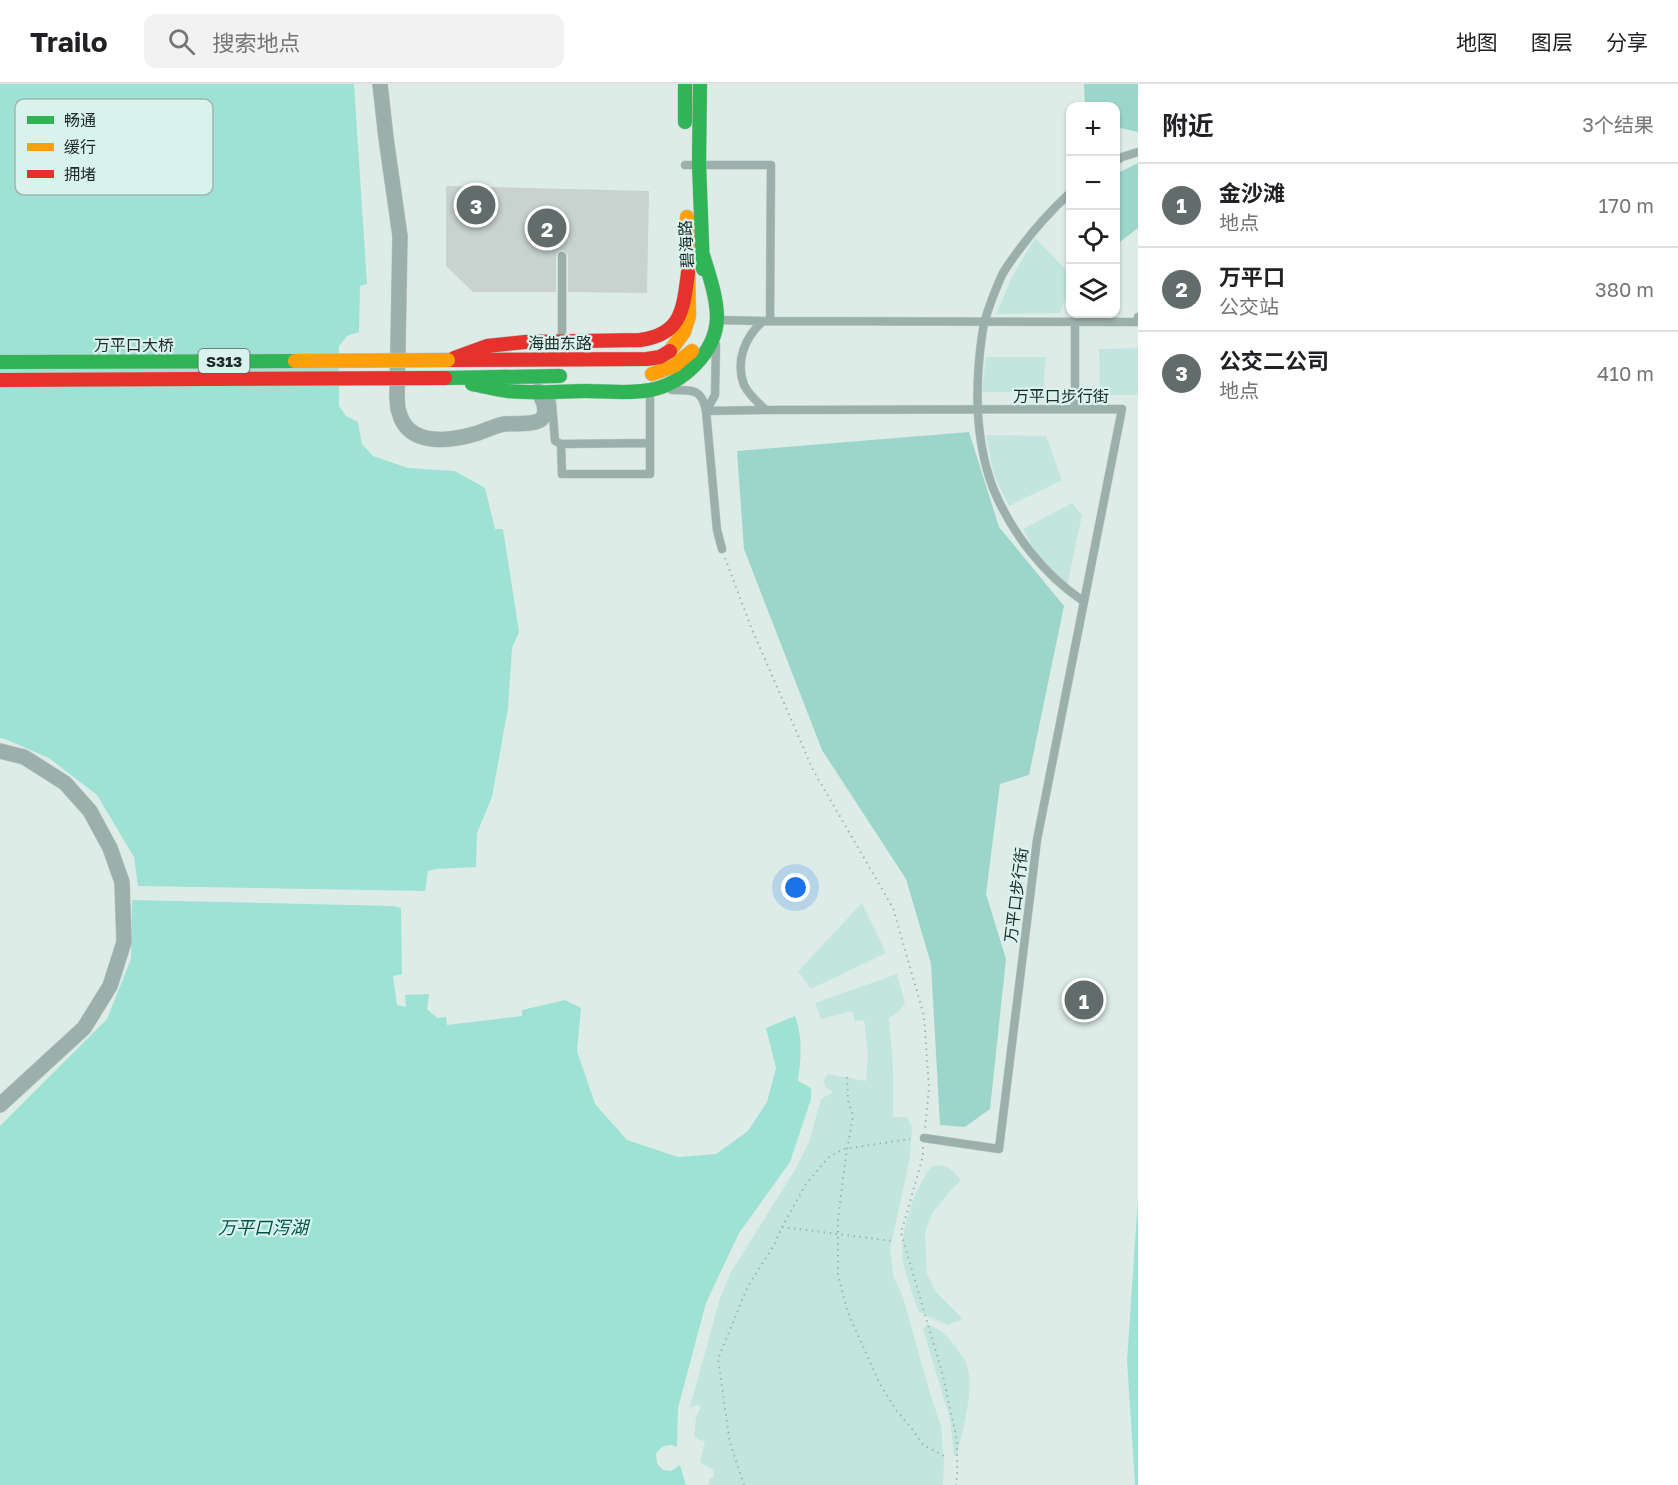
<!DOCTYPE html>
<html lang="zh">
<meta charset="utf-8">
<style>
body{margin:0;font-family:"Golos Text","Noto Sans SC",sans-serif;background:#f2f2f2;color:#202124}
.controls{position:absolute;right:18px;top:18px;display:grid;overflow:hidden;border-radius:12px;box-shadow:0 2px 4px #0004}
.controls button{width:54px;height:54px;display:grid;place-items:center;padding:0;border:0;border-bottom:2px solid #e0e0e0;background:#fff;color:#202124;font:30px sans-serif}
.you{position:absolute;left:796px;top:804px;width:21px;height:21px;margin:-15px;border:4px solid #fff;border-radius:50%;background:#1a73e8;box-shadow:0 0 0 9px #1a73e833}
.badge{display:grid;place-items:center;width:39px;height:39px;border-radius:50%;background:#626d6b;color:#fff;font-size:20px;font-weight:700}
.pin{position:absolute;translate:-50% -50%;border:3px solid #fff;box-shadow:0 2px 6px #0006}
.list{margin:0;padding:0;list-style:none}
h2{display:flex;justify-content:space-between;align-items:center;height:78px;margin:0;padding:0 24px;font-size:26px}
h2 small{font-size:20px;font-weight:400;color:#757577}
.list li{display:grid;grid-template-columns:39px 1fr auto;gap:18px;align-items:center;box-sizing:border-box;height:84px;padding:0 24px;border-top:2px solid #e0e0e0}
.list b{display:block;font-size:22px;white-space:nowrap}
.list p{margin:0;font-size:20px;white-space:nowrap;color:#757577}
.list em{font-size:20px;font-style:normal;color:#757577}
.icon{flex:none;width:33px;height:33px;fill:none;stroke:currentColor;stroke-width:2;stroke-linecap:round;stroke-linejoin:round}
.map{position:relative;flex:none;width:1138px;height:1401px;overflow:hidden}
header{display:flex;align-items:center;gap:36px;box-sizing:border-box;height:84px;padding:0 30px;background:#fff;border-bottom:2px solid #e0e0e0}
header strong{font-size:28px}
nav{display:flex;gap:33px;margin-inline-start:auto;font-size:21px}
.search{width:420px;height:54px;background:#f2f2f2;display:flex;align-items:center;gap:15px;box-sizing:border-box;padding:0 21px;border-radius:12px;color:#757577;font-size:22px}
main{display:flex}
aside{flex:1;background:#fff}
.map>svg:first-child{display:block}
.green{fill:#c2e6de}
.forest{fill:#9cd5ca}
.water{fill:#9de2d4}
.building{fill:#c8d3d0}
.lines{fill:none;stroke-linecap:round;stroke-linejoin:round}
.lane-casing{stroke:#bcc8c4;stroke-width:9}
.street-casing{stroke:#bcc8c4;stroke-width:16}
.fast-casing{stroke:#bcc8c4;stroke-width:15}
.slow-casing{stroke:#bcc8c4;stroke-width:15}
.jam-casing{stroke:#bcc8c4;stroke-width:15}
.path{stroke:#a3b3b0;stroke-width:2;stroke-dasharray:1.5 4.5;stroke-linecap:butt}
.lane{stroke:#9cb0ab;stroke-width:8}
.street{stroke:#9cb0ab;stroke-width:15}
.fast{stroke:#30b455;stroke-width:14}
.slow{stroke:#ff9f0a;stroke-width:14}
.jam{stroke:#e5322d;stroke-width:14}
.fast-bridge-casing{stroke:#bcc8c4;stroke-width:15;stroke-linecap:butt}
.slow-bridge-casing{stroke:#bcc8c4;stroke-width:15;stroke-linecap:butt}
.jam-bridge-casing{stroke:#bcc8c4;stroke-width:15;stroke-linecap:butt}
.fast-bridge{stroke:#30b455;stroke-width:14}
.slow-bridge{stroke:#ff9f0a;stroke-width:14}
.jam-bridge{stroke:#e5322d;stroke-width:14}
.labels{text-anchor:middle;dominant-baseline:central;stroke-width:4.5;stroke-linejoin:round;paint-order:stroke}
.shield{fill:#d8f2ec;stroke:#566562;stroke-width:1.5}
.shield-label{font-size:15px;font-weight:bold;fill:#1f2927}
.street-label{font-size:16px;fill:#1f2927;stroke:#d8f2ec}
.water-label{font-size:18px;font-style:italic;fill:#005449;stroke:#d8f2ec}
.key{fill:#d8f2ec;stroke:#a0b6b1;stroke-width:1.5}
.key-label{font-size:16px;fill:#1f2927}
</style>
<header>
<strong>Trailo</strong>
<div class="search"><svg class="icon" aria-label="search" viewBox="0 0 24 24"><circle cx="10" cy="10" r="6"/><path d="M15 15l6 6"/></svg>搜索地点</div>
<nav><a>地图</a><a>图层</a><a>分享</a></nav>
</header>
<main>
<div class="map">
<svg width="1138" height="1401" viewBox="0 0 1138 1401">
<rect width="100%" height="100%" fill="#deece8"/>
<path class="green" d="M 1035,154 L 1070,190 L 1070,207 L 1066,213 L 1060,229 L 996,230 L 1012,193 Z
M 1138,264 L 1138,311 L 1100,311 L 1099,265 Z
M 986,273 L 1046,273 L 1043,308 L 982,308 Z
M 986,351 L 1046,352 L 1062,396 L 1009,422 L 994,392 Z
M 1072,419 L 1082,431 L 1067,502 L 1033,464 L 1023,445 Z
M 862,819 L 886,869 L 811,905 L 798,887 Z
M 897,890 L 905,919 L 899,927 L 889,934 L 893,982 L 893,1033 L 907,1033 L 912,1043 L 910,1074 L 890,1165 L 894,1194 L 903,1213 L 929,1306 L 941,1342 L 944,1377 L 943,1401 L 708,1401 L 710,1395 L 714,1392 L 713,1385 L 702,1380 L 700,1376 L 705,1357 L 699,1356 L 694,1352 L 696,1332 L 701,1323 L 699,1321 L 690,1323 L 720,1214 L 731,1188 L 796,1084 L 809,1058 L 821,1015 L 833,1008 L 825,1003 L 824,996 L 828,990 L 866,997 L 868,971 L 864,936 L 855,937 L 852,927 L 821,935 L 815,919 Z
M 940,1081 C 950,1083 955,1088 961,1097 L 952,1105 L 933,1128 L 925,1148 L 927,1190 L 936,1208 L 963,1235 L 947,1241 L 929,1233 L 918,1227 C 913,1210 906,1193 903,1177 C 899,1147 914,1106 931,1083 Z
M 927,1240 C 941,1245 947,1252 956,1263 C 959,1268 964,1274 966,1279 C 976,1302 962,1348 957,1372 L 954,1372 L 950,1335 L 923,1245 Z"/>
<path class="forest" d="M 1084,0 L 1138,0 L 1138,48 L 1116,43 L 1116,22 L 1085,22 Z
M 1138,79 L 1138,144 L 1116,161 L 1116,90 Z
M 969,348 L 999,443 L 1064,522 L 1029,691 L 1000,700 L 986,810 L 1006,875 L 990,1025 L 965,1043 L 940,1041 L 931,880 L 906,795 L 822,666 L 744,465 L 737,367 Z"/>
<path class="water" d="M 0,0 L 354,0 L 367,200 L 360,202 L 359,248 L 347,252 L 339,262 L 339,322 L 346,332 L 358,338 L 362,360 L 373,372 L 408,384 L 455,387 L 485,404 L 495,445 L 503,445 L 519,548 L 512,564 L 508,624 L 492,713 L 477,749 L 476,783 L 436,785 L 428,787 L 425,807 L 138,802 L 134,773 L 97,711 L 49,674 L 5,655 L 0,654 Z
M 132,816 L 393,822 L 401,824 L 402,890 L 393,892 L 397,921 L 406,923 L 405,911 L 429,910 L 427,925 L 437,934 L 446,933 L 447,941 L 522,932 L 522,926 L 565,916 L 581,924 L 577,967 L 595,1020 L 627,1056 L 678,1073 L 716,1070 L 748,1047 L 767,1018 L 776,984 L 766,944 L 795,932 C 803,954 801,974 798,997 L 811,1004 L 811,1015 L 790,1078 L 739,1149 L 706,1219 L 678,1324 L 677,1363 C 669,1359 661,1361 656,1370 L 657,1380 L 663,1386 L 671,1387 L 680,1381 L 686,1401 L 0,1401 L 0,1042 L 107,935 L 131,875 Z
M 1138,1114 L 1138,1401 L 1135,1401 L 1127,1276 Z"/>
<path class="building" d="M 446,102 L 649,107 L 647,209 L 568,208 L 568,172 L 567,169 L 563,166 L 559,167 L 556,171 L 556,208 L 473,208 L 446,182 Z"/>
<g class="lines">
<defs>
<path id="lane" d="M 1116,77 L 1122,73 L 1138,68
M 685,81 L 771,81 L 770,237
M 1070,109 C 1049,128 1030,150 1013,174 C 1009,180 1004,186 1001,193 C 995,207 989,222 985,236 C 983,243 982,251 981,259 C 975,306 976,359 993,404 C 1011,448 1043,490 1083,517
M 562,172 L 562,256
M 719,236 L 763,237
M 716,261 L 715,311 L 706,327 L 717,446 L 722,465
M 672,306 C 693,306 702,305 706,327 L 767,326
M 549,308 L 552,319 L 555,357 L 561,360 L 562,390 L 650,390 L 650,308
M 1075,325 L 1075,238
M 561,360 L 649,359
M 924,1054 L 999,1065 L 1037,756 L 1122,325 L 766,326 C 758,319 749,311 744,301 C 735,277 745,253 763,237 L 1137,238 L 1138,233"/>
<path id="street" d="M 380,0 L 386,54 L 400,152 L 397,315 C 398,319 397,324 399,328 C 408,364 452,357 478,349 C 486,346 495,342 504,340 C 513,339 538,342 543,333 C 548,325 542,314 538,307
M 0,667 L 24,673 L 65,699 L 90,727 L 110,764 L 122,798 L 124,858 L 110,902 L 84,944 L 0,1021"/>
<path id="fast" d="M 685,0 L 685,38
M 700,0 L 699,80 L 703,185
M 445,294 L 560,292
M 472,300 C 484,302 496,306 508,307 C 534,310 560,307 586,307 C 607,307 629,310 650,306 C 683,300 716,268 717,234 C 717,213 709,191 703,171"/>
<path id="slow" d="M 670,267 L 684,248 L 689,232 L 687,133
M 652,290 L 674,282 L 692,267"/>
<path id="jam" d="M 454,274 L 487,262 L 525,258 L 640,256 C 682,250 683,226 688,189
M 448,276 L 647,275 L 660,273 L 670,267"/>
</defs>
<use href="#lane" class="lane-casing"/>
<use href="#street" class="street-casing"/>
<use href="#fast" class="fast-casing"/>
<use href="#slow" class="slow-casing"/>
<use href="#jam" class="jam-casing"/>
<path class="path" d="M 725,474 L 751,543 L 813,686 L 893,824 L 924,932 L 929,1004 L 925,1045
M 847,993 L 848,1016 L 853,1032 L 845,1078 L 838,1136 L 838,1191 L 848,1229 L 880,1300 L 896,1326 L 912,1345 L 923,1361 L 948,1374
M 923,1063 L 923,1072 L 901,1149 L 942,1288 L 957,1356 L 957,1391 L 956,1401
M 782,1143 L 892,1157
M 744,1401 L 730,1359 L 718,1275 L 748,1202 L 774,1161 L 782,1143 L 806,1100 L 829,1073 L 844,1065 L 910,1055"/>
<use href="#lane" class="lane"/>
<use href="#street" class="street"/>
<use href="#fast" class="fast"/>
<use href="#slow" class="slow"/>
<use href="#jam" class="jam"/>
<defs>
<path id="fast-bridge" d="M 0,278 L 295,277"/>
<path id="slow-bridge" d="M 295,277 L 448,276"/>
<path id="jam-bridge" d="M 0,296 L 445,294"/>
</defs>
<use href="#fast-bridge" class="fast-bridge-casing"/>
<use href="#slow-bridge" class="slow-bridge-casing"/>
<use href="#jam-bridge" class="jam-bridge-casing"/>
<use href="#fast-bridge" class="fast-bridge"/>
<use href="#slow-bridge" class="slow-bridge"/>
<use href="#jam-bridge" class="jam-bridge"/>
</g>
<g class="labels">
<rect class="shield" x="198.5" y="265" width="51" height="24" rx="4.5"/>
<g class="shield-label">
<text x="224" y="277">S313</text>
</g>
<g class="street-label">
<text transform="translate(686 160) rotate(-93)">碧海路</text>
<text x="560" y="259">海曲东路</text>
<text x="134" y="261">万平口大桥</text>
<text x="1061" y="312">万平口步行街</text>
<text transform="translate(1016 811) rotate(-83)">万平口步行街</text>
</g>
<g class="water-label">
<text x="263" y="1143">万平口泻湖</text>
</g>
</g>
<rect x="15" y="15" width="198" height="96" rx="9" class="key"/>
<rect x="27" y="32" width="27" height="8" fill="#30b455"/>
<rect x="27" y="59" width="27" height="8" fill="#ff9f0a"/>
<rect x="27" y="86" width="27" height="8" fill="#e5322d"/>
<g class="key-label">
<text x="64" y="42">畅通</text>
<text x="64" y="69">缓行</text>
<text x="64" y="96">拥堵</text>
</g>
</svg>
<div class="controls">
<button>+</button>
<button>−</button>
<button><svg class="icon" aria-label="locate" viewBox="0 0 24 24"><circle cx="12" cy="12" r="6"/><path d="M12 2v4M12 18v4M2 12h4M18 12h4"/></svg></button>
<button><svg class="icon" aria-label="layers" viewBox="0 0 24 24"><path d="M12 4l9 5-9 5-9-5zM3 14l9 5 9-5"/></svg></button>
</div>
<div class="you"></div>
<div class="pin badge" style="left:1084px;top:916px">1</div>
<div class="pin badge" style="left:547px;top:144px">2</div>
<div class="pin badge" style="left:476px;top:121px">3</div>
</div>
<aside>
<h2>附近<small>3个结果</small></h2>
<ul class="list">
<li><span class="badge">1</span><div><b>金沙滩</b><p>地点</p></div><em>170 m</em></li>
<li><span class="badge">2</span><div><b>万平口</b><p>公交站</p></div><em>380 m</em></li>
<li><span class="badge">3</span><div><b>公交二公司</b><p>地点</p></div><em>410 m</em></li>
</ul>
</aside>
</main>
